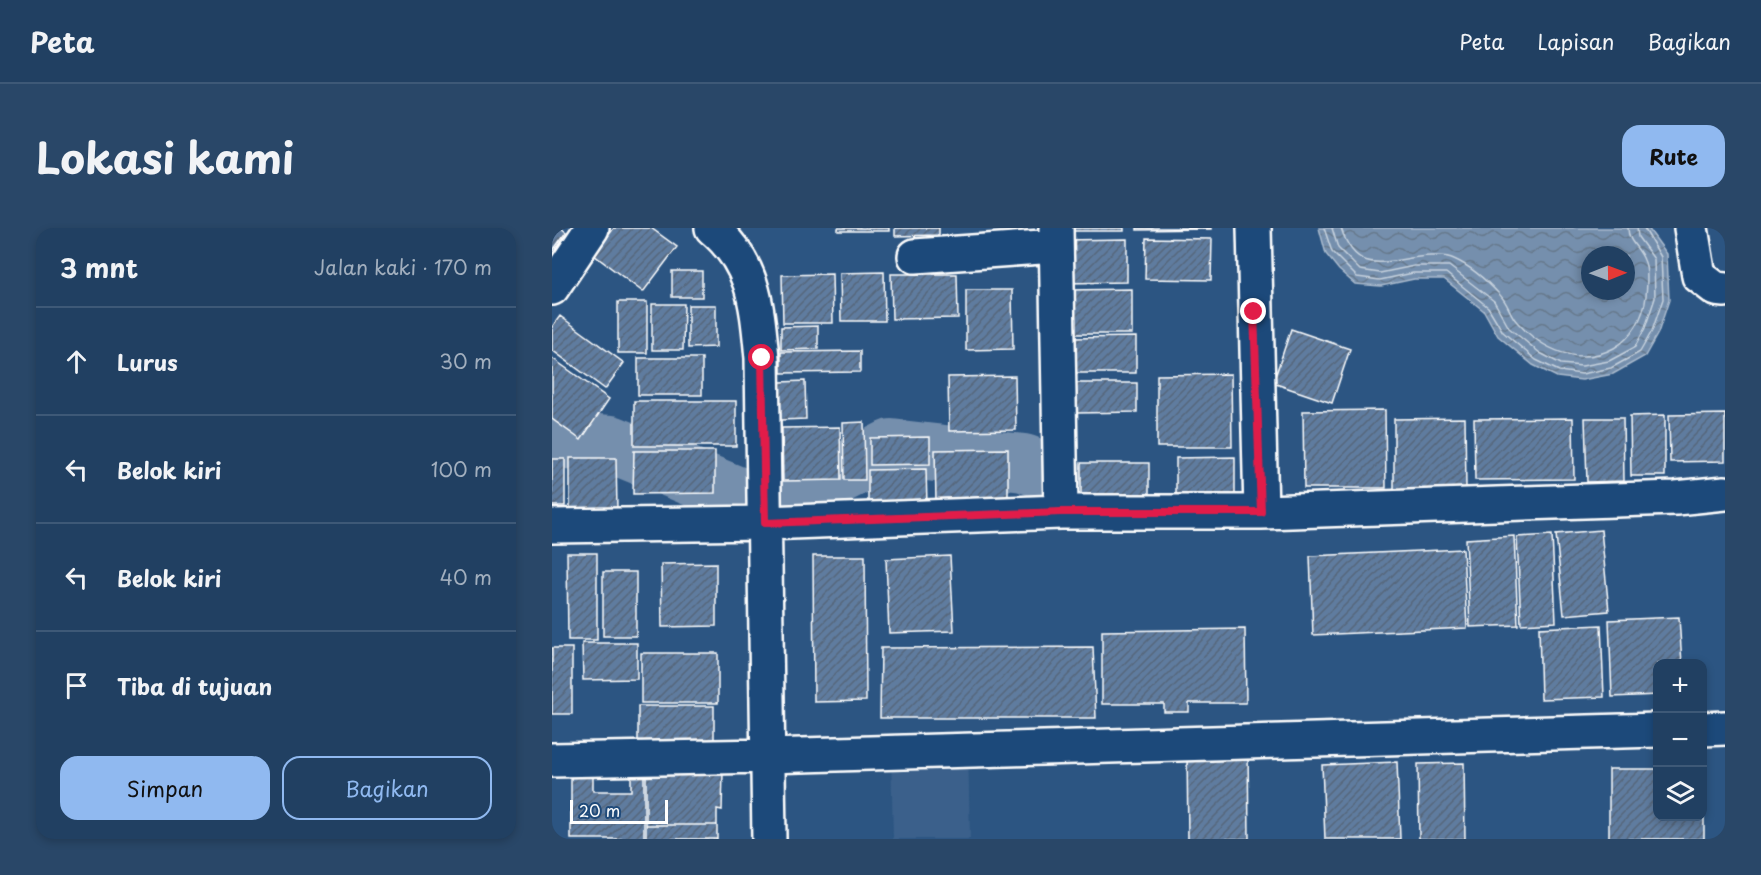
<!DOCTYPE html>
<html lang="id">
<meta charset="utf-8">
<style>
body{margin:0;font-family:"Playpen Sans",sans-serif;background:#294768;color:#f1f3f6}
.controls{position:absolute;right:18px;bottom:18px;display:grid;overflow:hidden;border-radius:12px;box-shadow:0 3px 9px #0003}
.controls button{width:54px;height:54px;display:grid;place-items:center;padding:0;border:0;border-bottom:2px solid #3e5977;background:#214062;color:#f1f3f6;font:30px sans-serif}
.compass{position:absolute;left:1029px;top:18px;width:54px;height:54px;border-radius:50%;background:#214062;box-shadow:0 3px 9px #0003;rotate:89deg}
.scale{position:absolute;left:18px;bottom:15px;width:98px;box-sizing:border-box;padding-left:6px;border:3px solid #fff;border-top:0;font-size:16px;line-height:21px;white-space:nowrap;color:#fff;-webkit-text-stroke:4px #1f4a7a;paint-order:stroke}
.stop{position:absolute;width:18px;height:18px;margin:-14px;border:4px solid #e11d48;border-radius:50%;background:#fff}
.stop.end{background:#e11d48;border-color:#fff;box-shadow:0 2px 6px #0008}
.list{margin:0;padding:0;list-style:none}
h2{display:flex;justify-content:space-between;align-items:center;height:78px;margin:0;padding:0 24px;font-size:26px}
h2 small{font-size:20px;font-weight:400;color:#a2afbe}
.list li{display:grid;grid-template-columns:39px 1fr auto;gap:18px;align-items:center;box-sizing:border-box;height:108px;padding:0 24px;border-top:2px solid #3e5977}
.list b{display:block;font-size:22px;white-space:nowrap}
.list em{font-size:20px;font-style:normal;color:#a2afbe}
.actions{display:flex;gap:12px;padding:18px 24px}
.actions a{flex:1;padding:14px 0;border:2px solid #90b9f0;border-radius:18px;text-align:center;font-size:21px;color:#90b9f0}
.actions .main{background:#90b9f0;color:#111}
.icon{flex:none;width:33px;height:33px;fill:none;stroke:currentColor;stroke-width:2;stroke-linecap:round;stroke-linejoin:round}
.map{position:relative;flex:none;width:1173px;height:611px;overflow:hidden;border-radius:18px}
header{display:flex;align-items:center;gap:36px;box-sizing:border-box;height:84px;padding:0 30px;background:#214062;border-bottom:2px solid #3e5977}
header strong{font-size:28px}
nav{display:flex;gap:33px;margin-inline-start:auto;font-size:21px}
.intro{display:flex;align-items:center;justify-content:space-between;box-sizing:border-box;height:144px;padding:0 36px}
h1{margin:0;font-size:42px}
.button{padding:15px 27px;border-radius:18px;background:#90b9f0;color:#111;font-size:21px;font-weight:700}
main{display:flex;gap:36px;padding:0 36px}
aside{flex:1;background:#214062;border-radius:18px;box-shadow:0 3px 9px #0003}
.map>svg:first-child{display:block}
.built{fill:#3b618b}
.water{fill:url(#water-waves);stroke:#acbcce;stroke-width:1.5;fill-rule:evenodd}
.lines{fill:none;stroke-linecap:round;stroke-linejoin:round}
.shore{stroke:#c7d2de;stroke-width:1.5}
.river{stroke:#748fad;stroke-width:58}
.building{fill:url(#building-hatch);stroke:#fff;stroke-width:1.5}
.minor-casing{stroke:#fff;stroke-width:38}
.minor{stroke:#1f4a7a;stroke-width:33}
.route{stroke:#e11d48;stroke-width:8}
</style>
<header>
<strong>Peta</strong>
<nav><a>Peta</a><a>Lapisan</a><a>Bagikan</a></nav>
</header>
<div class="intro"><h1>Lokasi kami</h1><a class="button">Rute</a></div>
<main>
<aside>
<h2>3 mnt<small>Jalan kaki · 170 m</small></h2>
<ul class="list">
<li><svg class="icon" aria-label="ahead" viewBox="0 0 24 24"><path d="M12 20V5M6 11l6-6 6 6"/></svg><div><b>Lurus</b></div><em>30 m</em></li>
<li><svg class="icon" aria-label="left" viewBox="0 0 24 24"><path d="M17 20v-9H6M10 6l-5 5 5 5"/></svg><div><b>Belok kiri</b></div><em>100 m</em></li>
<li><svg class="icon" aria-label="left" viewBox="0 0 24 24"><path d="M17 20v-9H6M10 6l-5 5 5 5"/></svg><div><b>Belok kiri</b></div><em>40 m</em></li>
<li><svg class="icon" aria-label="arrive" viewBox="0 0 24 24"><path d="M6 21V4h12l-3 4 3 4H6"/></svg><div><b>Tiba di tujuan</b></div></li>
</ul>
<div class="actions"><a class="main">Simpan</a><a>Bagikan</a></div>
</aside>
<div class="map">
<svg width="1173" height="611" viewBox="0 0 1173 611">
<defs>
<pattern id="water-waves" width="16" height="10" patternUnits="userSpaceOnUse" patternTransform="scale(1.5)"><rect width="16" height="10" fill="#748fad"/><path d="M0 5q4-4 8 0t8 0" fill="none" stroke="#66788b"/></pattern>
<pattern id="building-hatch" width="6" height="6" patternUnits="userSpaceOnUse" patternTransform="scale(1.5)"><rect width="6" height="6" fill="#5e7c9f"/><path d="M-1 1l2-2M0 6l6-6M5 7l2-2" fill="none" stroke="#56667a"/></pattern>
</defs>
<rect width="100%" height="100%" fill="#2c5582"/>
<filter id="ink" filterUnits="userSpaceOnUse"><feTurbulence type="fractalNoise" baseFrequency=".0167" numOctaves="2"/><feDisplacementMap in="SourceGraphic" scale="12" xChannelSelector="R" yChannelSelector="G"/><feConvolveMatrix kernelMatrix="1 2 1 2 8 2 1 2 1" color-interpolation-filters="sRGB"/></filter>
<g filter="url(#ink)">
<path class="built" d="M 416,519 L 418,611 L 341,611 L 339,522 Z"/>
<path class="water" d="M 767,0 L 1096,0 L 1115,26 L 1117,72 L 1106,105 L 1093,128 L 1061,146 L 1030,152 L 1005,149 L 981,137 L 946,108 L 932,83 L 892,51 L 862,51 L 829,58 L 803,56 L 787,42 L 774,26 ZM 1038,27 L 1074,27 L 1074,63 L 1038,63 Z"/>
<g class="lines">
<path class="shore" d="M 772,0 L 780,24 L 805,49 L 828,52 L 861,45 L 894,45 L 936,79 L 951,104 L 984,132 L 1007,143 L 1030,146 L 1059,140 L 1088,124 L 1100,103 L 1111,71 L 1109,29 L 1092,0
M 780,0 L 786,20 L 808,42 L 828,45 L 862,38 L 897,38 L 942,73 L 957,100 L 988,125 L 1009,136 L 1030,138 L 1057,133 L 1083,119 L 1093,100 L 1103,70 L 1102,31 L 1086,9 L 1085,0
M 789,0 C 806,53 838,29 879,28 C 887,28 895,27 902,31 C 918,38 936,54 948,67 C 956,75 958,87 965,94 C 990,122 1027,139 1062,120 C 1080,110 1092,89 1094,68 C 1095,58 1096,40 1092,32 C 1087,19 1076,14 1076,0"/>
<path class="river" d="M 0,212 L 59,216 L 204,275
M 234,274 L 339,220 L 472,235 L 501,246"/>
</g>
<path class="building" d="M 0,0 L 9,0 L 14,4 L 0,24 Z
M 62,0 L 99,0 L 125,19 L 91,64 L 42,27 Z
M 286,0 L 337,0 L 337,3 L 286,3 Z
M 343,0 L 387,0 L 387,7 L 343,8 Z
M 517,0 L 572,0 L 572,3 L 517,3 Z
M 585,0 L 659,0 L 659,1 L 585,2 Z
M 594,10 L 660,11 L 659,52 L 593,51 Z
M 575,11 L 575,54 L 513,55 L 512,12 Z
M 120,43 L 150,43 L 150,69 L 120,69 Z
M 332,44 L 333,93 L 289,93 L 288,45 Z
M 280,46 L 281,95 L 231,95 L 230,47 Z
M 339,46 L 405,46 L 406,90 L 340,91 Z
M 580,61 L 580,106 L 518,106 L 518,62 Z
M 414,62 L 460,62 L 461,121 L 414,122 Z
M 66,74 L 95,74 L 95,125 L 66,125 Z
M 100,76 L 132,76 L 131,122 L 100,122 Z
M 136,77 L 164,77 L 164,119 L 136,120 Z
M 8,88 L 72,135 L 53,161 L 0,122 L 0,99 Z
M 266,98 L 266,121 L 229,122 L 229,99 Z
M 739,101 L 798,121 L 780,175 L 721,155 Z
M 584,109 L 584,145 L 521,145 L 520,110 Z
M 308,123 L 308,144 L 229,145 L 229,124 Z
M 0,130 L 57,171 L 29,212 L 0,191 Z
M 86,130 L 150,130 L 150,167 L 86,167 Z
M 679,146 L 680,219 L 605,219 L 605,147 Z
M 463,148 L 464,202 L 397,203 L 396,149 Z
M 253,153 L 254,191 L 228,192 L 228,154 Z
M 524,155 L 585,155 L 585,184 L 525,185 Z
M 82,173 L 184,173 L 184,218 L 82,218 Z
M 833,182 L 834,260 L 752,260 L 751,183 Z
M 1173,186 L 1173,233 L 1118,234 L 1117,187 Z
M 1113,187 L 1113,248 L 1079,248 L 1078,188 Z
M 913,190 L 914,261 L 842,262 L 842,191 Z
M 1021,190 L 1022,251 L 923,252 L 922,191 Z
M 1033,190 L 1071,190 L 1072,253 L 1035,254 Z
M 312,194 L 313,252 L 292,252 L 291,195 Z
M 288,199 L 289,252 L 231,253 L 230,200 Z
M 378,209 L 378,236 L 318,237 L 318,210 Z
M 456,221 L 456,274 L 384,274 L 383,222 Z
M 82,223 L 163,223 L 163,265 L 81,266 Z
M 683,229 L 683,268 L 624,269 L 624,230 Z
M 18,230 L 64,230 L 65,281 L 18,281 Z
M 0,231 L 13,231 L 13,278 L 0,278 Z
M 529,235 L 597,235 L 597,267 L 529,268 Z
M 374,241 L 375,277 L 316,278 L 316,242 Z
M 1049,302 L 1057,383 L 1012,387 L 1004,306 Z
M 1000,307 L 1004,394 L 969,396 L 965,309 Z
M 962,308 L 966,397 L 918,399 L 914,311 Z
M 911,321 L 915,400 L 761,407 L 758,328 Z
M 15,325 L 45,325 L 45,412 L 16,412 Z
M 261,328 L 313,328 L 314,473 L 262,474 Z
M 398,328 L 402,403 L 337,405 L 334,331 Z
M 164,335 L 164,398 L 110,399 L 109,336 Z
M 51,344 L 84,344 L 84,408 L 51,408 Z
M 1127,389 L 1130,436 L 1106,436 L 1106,467 L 1060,469 L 1057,392 Z
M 1049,397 L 1052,469 L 989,471 L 987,400 Z
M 693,401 L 694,475 L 637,475 L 637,484 L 612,484 L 612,476 L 550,476 L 550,403 Z
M 30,415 L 85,415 L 85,451 L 31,452 Z
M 541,419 L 544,490 L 328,490 L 329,420 Z
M 0,420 L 20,420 L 20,486 L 0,486 Z
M 89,425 L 166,425 L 166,475 L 89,475 Z
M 86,478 L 162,478 L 162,516 L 86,516 Z
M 696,522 L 697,611 L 636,611 L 635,523 Z
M 845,534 L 848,611 L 773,611 L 770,537 Z
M 912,535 L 913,611 L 867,611 L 866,536 Z
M 1057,541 L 1106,541 L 1106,588 L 1150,588 L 1152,541 L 1152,611 L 1057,611 Z
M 94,544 L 171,544 L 170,582 L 165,581 L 165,597 L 94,597 Z
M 19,547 L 41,547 L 41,563 L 79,563 L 79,547 L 92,547 L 92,611 L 19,611 Z
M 94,597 L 165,597 L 165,611 L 94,611 Z"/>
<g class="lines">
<defs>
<path id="minor" d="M 160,0 C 203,36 205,78 210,130 L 217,611
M 504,0 L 509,284
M 702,0 L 709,284
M 1139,0 L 1147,48 L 1164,61 L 1173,62
M 363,28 L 504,18
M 0,60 L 40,0
M 0,298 L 213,295 L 509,284 L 709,284 L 1124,270 L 1173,265
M 1150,501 L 1173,500
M 0,532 L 215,528 L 1106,502"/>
</defs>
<use href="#minor" class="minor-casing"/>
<use href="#minor" class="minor"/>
</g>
</g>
<g class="lines" filter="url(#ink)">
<path class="route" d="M 210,130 L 213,295 L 509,284 L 709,284 L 702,84"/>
</g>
</svg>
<div class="controls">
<button>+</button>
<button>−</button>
<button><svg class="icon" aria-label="layers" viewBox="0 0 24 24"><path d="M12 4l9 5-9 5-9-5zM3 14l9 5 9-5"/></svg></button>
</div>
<svg class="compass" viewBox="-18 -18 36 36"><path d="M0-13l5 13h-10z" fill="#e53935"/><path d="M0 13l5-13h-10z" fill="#a2afbe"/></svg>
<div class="scale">20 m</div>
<div class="stop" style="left:210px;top:130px"></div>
<div class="stop end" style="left:702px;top:84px"></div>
</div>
</main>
